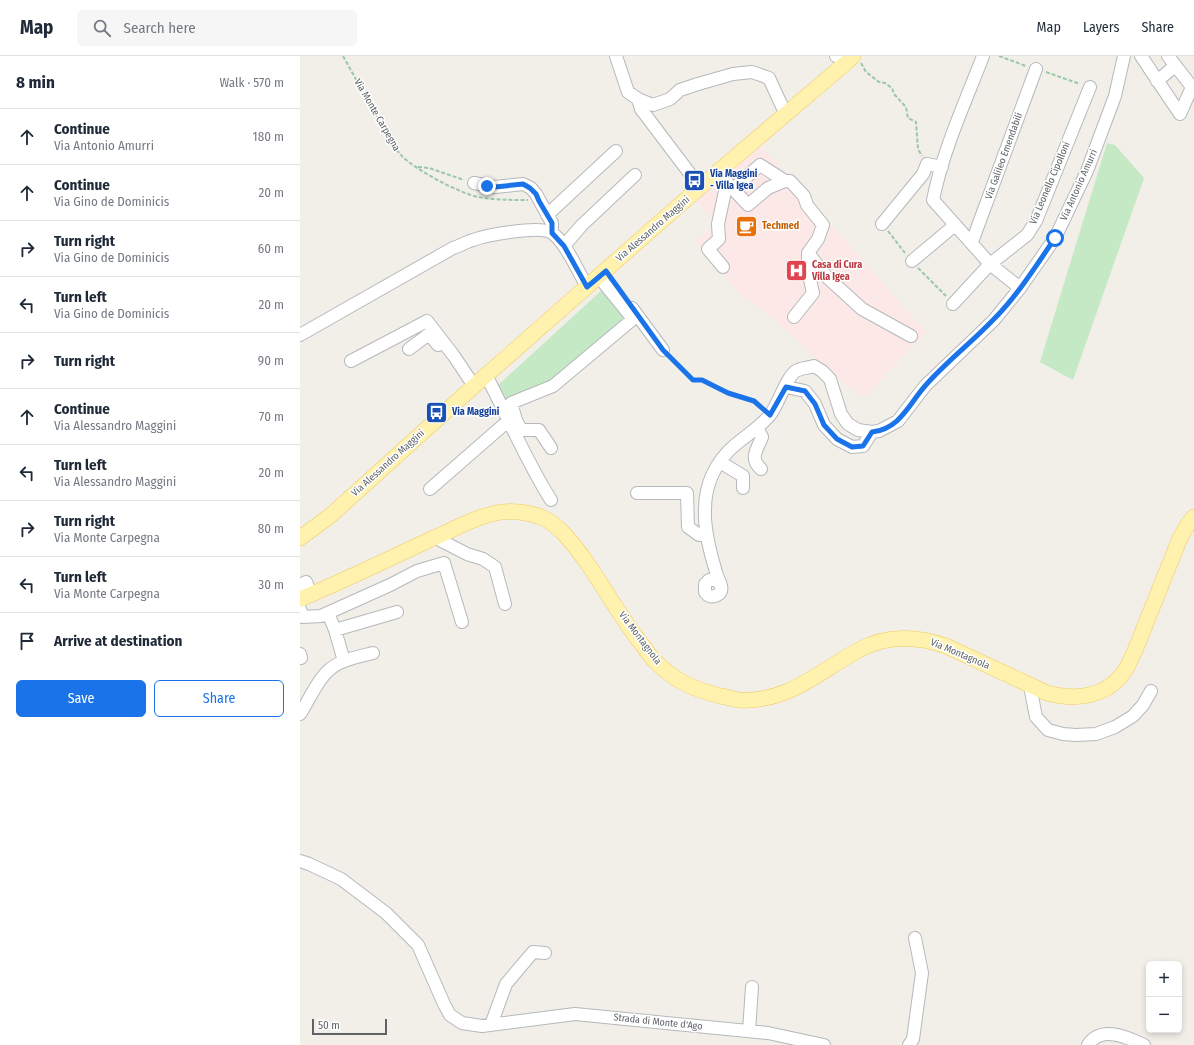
<!DOCTYPE html>
<meta charset="utf-8">
<style>
body{margin:0;font-family:"Fira Sans Condensed",sans-serif;background:#f6f6f7;color:#1f2937}
.controls{position:absolute;right:12px;bottom:12px;display:grid;overflow:hidden;border-radius:6px;box-shadow:0 2px 6px #0003}
.controls button{width:36px;height:36px;display:grid;place-items:center;padding:0;border:0;border-bottom:1px solid #e0e1e3;background:#fff;color:#1f2937;font:20px sans-serif}
.scale{position:absolute;left:12px;bottom:10px;width:75px;box-sizing:border-box;padding-left:4px;border:2px solid #5f6368;border-top:0;font-size:11px;line-height:14px;white-space:nowrap;color:#5f6368;-webkit-text-stroke:3px #fff;paint-order:stroke}
.stop{position:absolute;width:12px;height:12px;margin:-9px;border:3px solid #1a73e8;border-radius:50%;background:#fff}
.stop.end{background:#1a73e8;border-color:#fff;box-shadow:0 1px 4px #0008}
.list{margin:0;padding:0;list-style:none}
h2{display:flex;justify-content:space-between;align-items:center;height:52px;margin:0;padding:0 16px;font-size:17px}
h2 small{font-size:13px;font-weight:400;color:#747a83}
.list li{display:grid;grid-template-columns:26px 1fr auto;gap:12px;align-items:center;box-sizing:border-box;height:56px;padding:0 16px;border-top:1px solid #e0e1e3}
.list b{display:block;font-size:15px;white-space:nowrap}
.list p{margin:0;font-size:13px;white-space:nowrap;color:#747a83}
.list em{font-size:13px;font-style:normal;color:#747a83}
.actions{display:flex;gap:8px;padding:12px 16px}
.actions a{flex:1;padding:9px 0;border:1px solid #1a73e8;border-radius:6px;text-align:center;font-size:14px;color:#1a73e8}
.actions .main{background:#1a73e8;color:#fff}
.icon{flex:none;width:22px;height:22px;fill:none;stroke:currentColor;stroke-width:2;stroke-linecap:round;stroke-linejoin:round}
.map{position:relative;flex:none;width:894px;height:989px;overflow:hidden}
header{display:flex;align-items:center;gap:24px;box-sizing:border-box;height:56px;padding:0 20px;background:#fff;border-bottom:1px solid #e0e1e3}
header strong{font-size:19px}
nav{display:flex;gap:22px;margin-inline-start:auto;font-size:14px}
.search{width:280px;height:36px;background:#f6f6f7;display:flex;align-items:center;gap:10px;box-sizing:border-box;padding:0 14px;border-radius:6px;color:#747a83;font-size:15px}
main{display:flex}
aside{flex:1;background:#fff}
.map>svg:first-child{display:block}
.medical{fill:#fce8e6}
.green{fill:#c5e8c5}
.lines{fill:none;stroke-linecap:round;stroke-linejoin:round}
.minor-casing{stroke:#b5b8bc;stroke-width:14}
.major-casing{stroke:#f2c960;stroke-width:16}
.path{stroke:#9cc7a9;stroke-width:2;stroke-dasharray:4 2;stroke-linecap:butt}
.minor{stroke:#fff;stroke-width:12}
.major{stroke:#fff2af;stroke-width:15}
.route{stroke:#1a73e8;stroke-width:5}
.labels{text-anchor:middle;dominant-baseline:central;stroke-width:3;stroke-linejoin:round;paint-order:stroke}
.street-label{font-size:10px;fill:#5f6368;stroke:#fff}
.transit-label{font-size:10px;font-weight:bold;fill:#164399;stroke:#fff;text-anchor:start}
.food-label{font-size:10px;font-weight:bold;fill:#c56008;stroke:#fff;text-anchor:start}
.health-label{font-size:10px;font-weight:bold;fill:#be3a42;stroke:#fff;text-anchor:start}
</style>
<header>
<strong>Map</strong>
<div class="search"><svg class="icon" aria-label="search" viewBox="0 0 24 24"><circle cx="10" cy="10" r="6"/><path d="M15 15l6 6"/></svg>Search here</div>
<nav><a>Map</a><a>Layers</a><a>Share</a></nav>
</header>
<main>
<aside>
<h2>8 min<small>Walk · 570 m</small></h2>
<ul class="list">
<li><svg class="icon" aria-label="ahead" viewBox="0 0 24 24"><path d="M12 20V5M6 11l6-6 6 6"/></svg><div><b>Continue</b><p>Via Antonio Amurri</p></div><em>180 m</em></li>
<li><svg class="icon" aria-label="ahead" viewBox="0 0 24 24"><path d="M12 20V5M6 11l6-6 6 6"/></svg><div><b>Continue</b><p>Via Gino de Dominicis</p></div><em>20 m</em></li>
<li><svg class="icon" aria-label="right" viewBox="0 0 24 24"><path d="M7 20v-9h11M14 6l5 5-5 5"/></svg><div><b>Turn right</b><p>Via Gino de Dominicis</p></div><em>60 m</em></li>
<li><svg class="icon" aria-label="left" viewBox="0 0 24 24"><path d="M17 20v-9H6M10 6l-5 5 5 5"/></svg><div><b>Turn left</b><p>Via Gino de Dominicis</p></div><em>20 m</em></li>
<li><svg class="icon" aria-label="right" viewBox="0 0 24 24"><path d="M7 20v-9h11M14 6l5 5-5 5"/></svg><div><b>Turn right</b></div><em>90 m</em></li>
<li><svg class="icon" aria-label="ahead" viewBox="0 0 24 24"><path d="M12 20V5M6 11l6-6 6 6"/></svg><div><b>Continue</b><p>Via Alessandro Maggini</p></div><em>70 m</em></li>
<li><svg class="icon" aria-label="left" viewBox="0 0 24 24"><path d="M17 20v-9H6M10 6l-5 5 5 5"/></svg><div><b>Turn left</b><p>Via Alessandro Maggini</p></div><em>20 m</em></li>
<li><svg class="icon" aria-label="right" viewBox="0 0 24 24"><path d="M7 20v-9h11M14 6l5 5-5 5"/></svg><div><b>Turn right</b><p>Via Monte Carpegna</p></div><em>80 m</em></li>
<li><svg class="icon" aria-label="left" viewBox="0 0 24 24"><path d="M17 20v-9H6M10 6l-5 5 5 5"/></svg><div><b>Turn left</b><p>Via Monte Carpegna</p></div><em>30 m</em></li>
<li><svg class="icon" aria-label="arrive" viewBox="0 0 24 24"><path d="M6 21V4h12l-3 4 3 4H6"/></svg><div><b>Arrive at destination</b></div></li>
</ul>
<div class="actions"><a class="main">Save</a><a>Share</a></div>
</aside>
<div class="map">
<svg width="894" height="989" viewBox="0 0 894 989">
<rect width="100%" height="100%" fill="#f1efe8"/>
<path class="medical" d="M 461,89 L 626,276 L 565,341 L 539,324 L 475,264 L 440,238 L 395,186 L 416,167 L 397,145 Z"/>
<path class="green" d="M 807,87 L 815,89 L 844,122 L 773,324 L 740,306 Z
M 302,234 L 325,263 L 246,331 L 202,344 L 196,331 Z"/>
<g class="lines">
<defs>
<path id="minor" d="M 316,0 L 328,36 L 338,43 L 353,49 L 370,43 L 380,34 L 398,28 L 433,18 L 452,16 L 469,22 L 486,59
M 536,0 L 547,6
M 683,0 C 665,47 643,94 633,144 L 690,208 L 720,232
M 841,0 L 880,58 L 892,31 L 868,0
M 857,25 L 875,10
M 338,43 L 341,53 L 400,131
M 460,109 L 485,125 L 468,132 L 448,149 L 433,133 Z
M 485,125 L 490,125 L 504,140 L 507,149 L 523,169 L 518,183 L 508,197 L 508,215 L 513,237 L 494,261
M 174,127 L 195,131 L 223,128 L 231,132 L 236,138 L 252,167 L 252,177
M 247,159 L 316,95
M 582,168 L 623,118 L 627,108 L 642,111
M 672,186 L 736,13
M 264,190 L 281,170 L 335,119
M 508,197 L 528,222 L 562,253 L 611,280
M 612,205 L 655,169
M 423,211 L 408,193 L 419,183 L 418,168 L 427,126
M 653,248 L 690,208 L 727,179 L 736,165 L 790,31
M 332,252 L 363,294
M 0,279 L 153,192 C 160,190 166,186 173,184 C 187,179 240,169 252,177 C 265,185 279,217 287,231
M 109,293 L 129,278 L 138,289
M 51,305 L 127,265 L 154,300 L 174,330
M 186,319 C 208,361 226,405 251,444
M 486,331 L 505,335 L 515,348 L 524,369 L 537,383 L 552,391 L 563,390 L 572,376
M 457,372 L 462,381 C 457,394 449,402 461,413
M 251,392 L 239,374 L 221,374 L 216,364 L 211,347 L 253,330 L 333,263 L 299,221
M 420,406 L 443,420 L 443,432
M 130,433 L 208,365
M 337,437 L 387,437 L 388,471 L 399,479 L 406,479
M 136,482 L 167,498 L 183,503 L 195,511 L 205,548
M 420,528 L 416,524 L 409,524 L 405,528 L 405,536 C 408,541 413,542 419,538 C 421,536 422,534 421,530 C 420,525 417,521 416,516 C 410,496 404,474 405,453 C 405,428 416,405 435,389 C 447,379 460,371 470,359 C 478,349 487,320 496,315 C 501,312 508,312 514,310 L 522,315 L 530,323 L 541,358 L 548,368 L 558,374 L 572,376 L 579,375 L 598,365 L 625,330 L 694,264 L 720,232 L 755,182 L 787,115 L 815,40 L 824,0
M 0,529 L 6,526 L 11,539
M 0,553 L 3,561 L 21,560 L 90,529 L 117,515 L 144,507 L 162,566
M 28,557 L 35,574 L 44,605
M 35,574 L 97,556
M 0,598 L 1,602
M 730,630 L 736,661 L 748,674 L 763,678 L 776,679 L 796,678 L 815,671 L 833,660 L 843,649 L 851,635
M 0,658 C 8,646 17,625 27,616 C 38,604 58,601 73,597
M 0,805 L 9,808 L 41,823 L 86,857 L 118,889 L 144,948 L 150,959 L 162,967 L 182,970 L 275,958 L 468,977 L 524,989
M 191,969 L 206,928 L 233,896 L 245,897
M 449,975 L 452,931
M 609,989 L 613,983 L 622,917 L 615,882
M 788,989 C 801,969 827,981 844,989"/>
<path id="major" d="M 0,482 L 30,460 L 174,330 L 400,131 L 547,6 L 553,0
M 0,543 C 46,524 90,502 136,481 C 155,473 175,461 196,457 C 210,454 228,456 241,461 C 260,469 273,488 285,504 C 304,531 320,560 340,586 C 345,592 349,599 354,604 C 373,624 394,634 421,640 C 427,641 433,643 439,644 C 489,647 520,614 561,593 C 587,579 618,580 646,590 L 747,637 C 777,645 808,641 826,613 C 829,608 831,602 834,597 L 880,482 L 888,468 L 894,461"/>
</defs>
<use href="#minor" class="minor-casing"/>
<use href="#major" class="major-casing"/>
<path class="path" d="M 43,0 L 91,86 C 94,90 97,94 100,98 C 113,113 159,137 178,141 C 195,144 211,144 228,144
M 699,0 L 726,10
M 561,7 L 566,16 L 579,26 L 585,27 L 592,32 L 594,38 L 606,51 L 608,62 L 616,66 L 618,93 L 622,100
M 746,16 L 780,28
M 118,111 L 129,112 L 164,124
M 588,175 L 605,197
M 618,212 L 646,240
M 370,301 L 393,324 L 402,324 L 428,337 L 453,345 L 463,353"/>
<use href="#minor" class="minor"/>
<use href="#major" class="major"/>
</g>
<g class="lines">
<path class="route" d="M 187,130 L 195,131 L 223,128 L 230,132 L 236,138 L 239,145 L 252,167 L 252,177 L 264,190 L 287,231 L 306,215 L 363,294 L 393,324 L 402,324 L 428,337 L 454,345 L 470,359 L 486,331 L 505,335 L 515,348 L 524,369 L 537,383 L 552,391 L 563,390 L 572,376 C 600,373 609,348 625,330 C 646,306 671,287 693,264 C 717,240 736,210 755,182"/>
</g>
<defs>
<symbol id="bus-square" viewBox="-11 -11 22 22"><rect x="-9" y="-9" width="18" height="18" rx="4" fill="#1a4fb4" stroke="#fff"/><path d="M-5-6H5V4H4V6H2V4H-2V6H-4V4H-5ZM-3.5-4V0h7V-4ZM-3.5 1.2v1.5H-2V1.2ZM2 1.2v1.5H3.5V1.2Z" fill="#fff"/></symbol>
<symbol id="cafe-square" viewBox="-11 -11 22 22"><rect x="-9" y="-9" width="18" height="18" rx="4" fill="#e8710a" stroke="#fff"/><path d="M-5.5-4.5H6V0H3Q3 3.5 0 3.5H-2.5Q-5.5 3.5-5.5 0ZM3-3.2v2h1.7v-2ZM-6 4.5H4V6H-6Z" fill="#fff"/></symbol>
<symbol id="hospital-square" viewBox="-11 -11 22 22"><rect x="-9" y="-9" width="18" height="18" rx="4" fill="#e0444e" stroke="#fff"/><path d="M-5-5h3v3.5h4V-5h3V5h-3V1.5h-4V5h-3Z" fill="#fff"/></symbol>
</defs>
<g fill-rule="evenodd">
<use href="#bus-square" x="382" y="112" width="25" height="25"/>
<use href="#cafe-square" x="434" y="158" width="25" height="25"/>
<use href="#hospital-square" x="484" y="202" width="25" height="25"/>
<use href="#bus-square" x="124" y="344" width="25" height="25"/>
</g>
<g class="labels">
<g class="street-label">
<text transform="translate(77 59) rotate(60)">Via Monte Carpegna</text>
<text transform="translate(704 100) rotate(-70)">Via Galileo Emendabili</text>
<text transform="translate(750 127) rotate(-67)">Via Leonello Cipolloni</text>
<text transform="translate(779 129) rotate(-66)">Via Antonio Amurri</text>
<text transform="translate(353 173) rotate(-41)">Via Alessandro Maggini</text>
<text transform="translate(88 407) rotate(-42)">Via Alessandro Maggini</text>
<text transform="translate(340 582) rotate(53)">Via Montagnola</text>
<text transform="translate(660 598) rotate(23)">Via Montagnola</text>
<text transform="translate(358 966) rotate(6)">Strada di Monte d'Ago</text>
</g>
<g class="transit-label">
<text x="410" y="118">Via Maggini<tspan x="410" dy="12">- Villa Igea</tspan></text>
<text x="152" y="356">Via Maggini</text>
</g>
<g class="food-label">
<text x="462" y="170">Techmed</text>
</g>
<g class="health-label">
<text x="512" y="209">Casa di Cura<tspan x="512" dy="12">Villa Igea</tspan></text>
</g>
</g>
</svg>
<div class="controls">
<button>+</button>
<button>−</button>
</div>
<div class="scale">50 m</div>
<div class="stop" style="left:755px;top:182px"></div>
<div class="stop end" style="left:187px;top:130px"></div>
</div>
</main>
